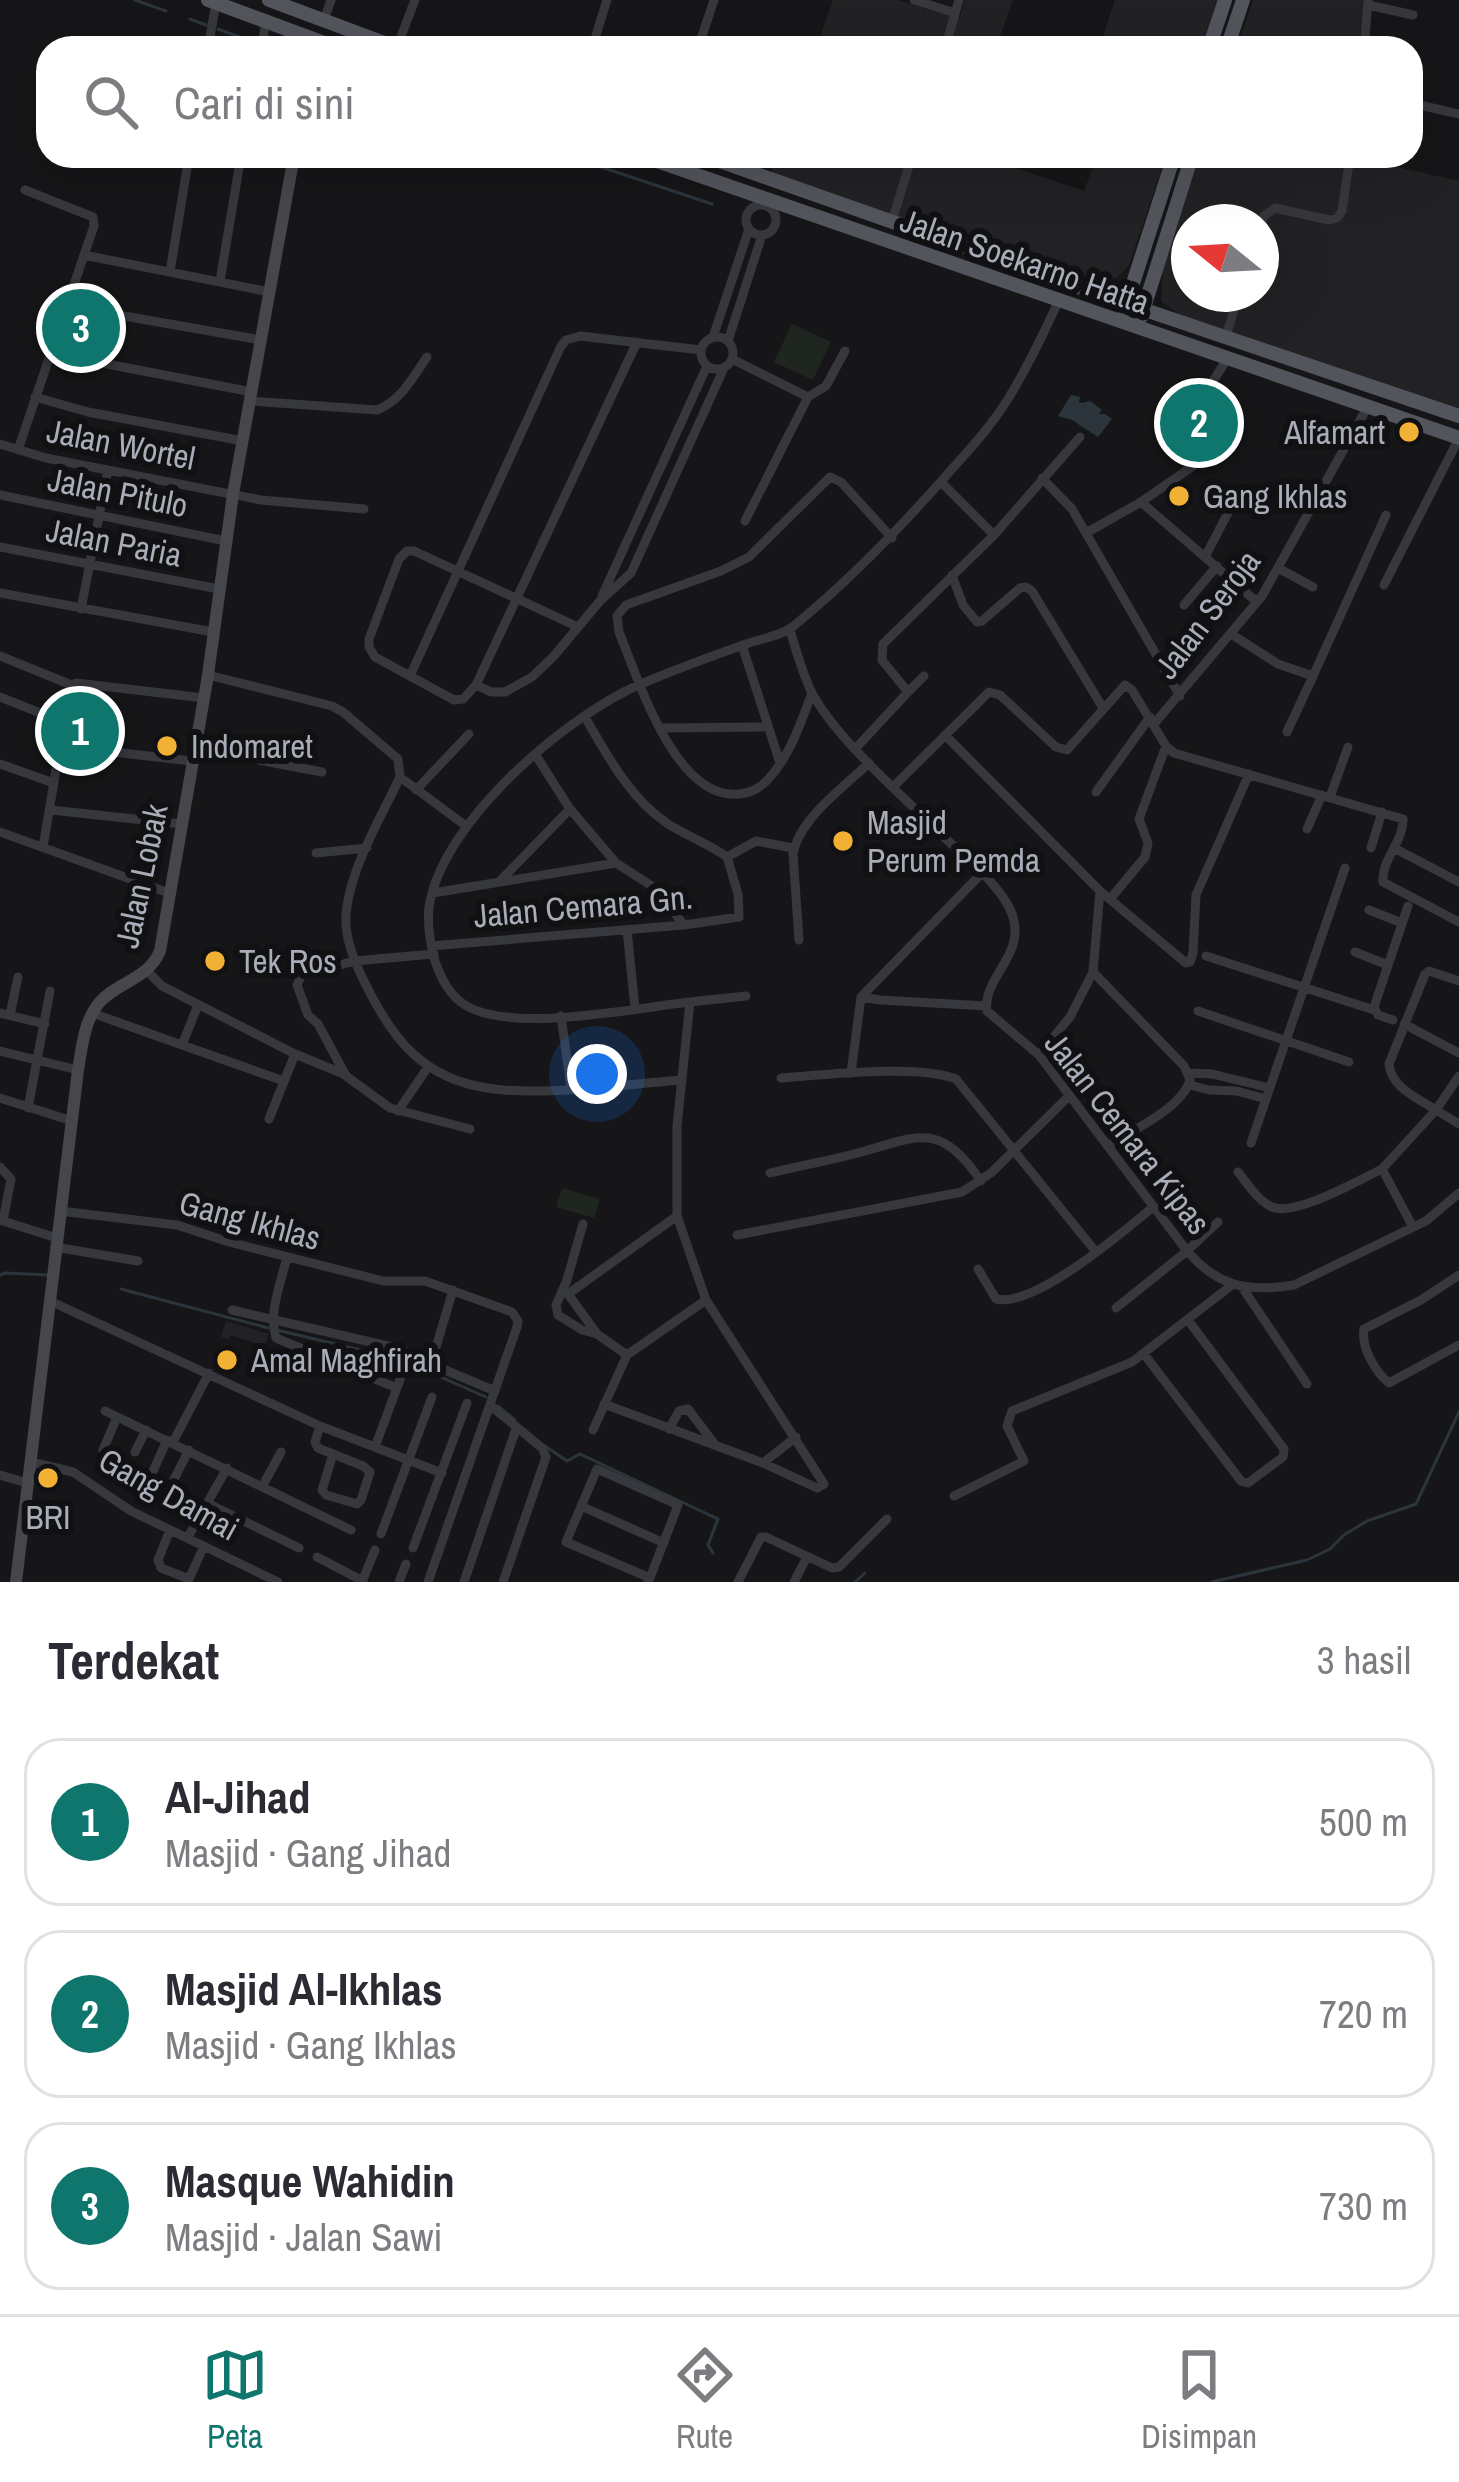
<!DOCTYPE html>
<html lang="id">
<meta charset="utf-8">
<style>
body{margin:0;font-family:"Archivo Narrow",sans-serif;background:#f7f7f7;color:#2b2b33}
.compass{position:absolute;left:1171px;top:204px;width:108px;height:108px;border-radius:50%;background:#fff;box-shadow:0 12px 48px #0002;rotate:288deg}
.you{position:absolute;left:597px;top:1074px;width:42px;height:42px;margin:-30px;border:9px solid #fff;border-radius:50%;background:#1a73e8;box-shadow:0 0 0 18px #1a73e833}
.badge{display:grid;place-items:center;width:78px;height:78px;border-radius:50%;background:#0f766e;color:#fff;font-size:39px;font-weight:700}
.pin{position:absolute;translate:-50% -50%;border:6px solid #fff;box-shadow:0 3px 12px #0006}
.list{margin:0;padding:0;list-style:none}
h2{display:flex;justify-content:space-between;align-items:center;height:156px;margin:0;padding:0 48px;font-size:51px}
h2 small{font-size:39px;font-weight:400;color:#7c7c81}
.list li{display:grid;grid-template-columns:78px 1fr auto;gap:36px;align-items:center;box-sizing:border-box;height:168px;margin:0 24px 24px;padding:0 24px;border:3px solid #e1e1e2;border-radius:36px}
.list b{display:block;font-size:45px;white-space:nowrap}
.list p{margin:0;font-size:39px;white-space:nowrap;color:#7c7c81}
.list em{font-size:39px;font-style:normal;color:#7c7c81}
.icon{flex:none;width:66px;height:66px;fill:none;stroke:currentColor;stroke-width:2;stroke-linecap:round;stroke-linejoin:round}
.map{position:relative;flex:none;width:1459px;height:1582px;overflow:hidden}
.search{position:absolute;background:#fff;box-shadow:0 12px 48px #0002;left:36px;right:36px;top:36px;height:132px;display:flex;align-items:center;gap:30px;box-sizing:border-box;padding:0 42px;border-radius:36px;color:#7c7c81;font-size:45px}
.sheet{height:732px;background:#fff}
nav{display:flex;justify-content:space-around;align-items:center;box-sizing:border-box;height:168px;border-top:3px solid #e1e1e2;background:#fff;font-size:33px;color:#7c7c81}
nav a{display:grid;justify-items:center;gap:6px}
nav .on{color:#0f766e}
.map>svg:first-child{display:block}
.built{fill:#222225;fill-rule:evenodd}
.green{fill:#1e261f}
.water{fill:#2c353c}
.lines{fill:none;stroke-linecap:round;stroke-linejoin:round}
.stream{stroke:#2c353c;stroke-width:3}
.minor{stroke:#37383d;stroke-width:9}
.secondary{stroke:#45474d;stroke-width:12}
.primary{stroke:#53555c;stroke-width:14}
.poi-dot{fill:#f2b134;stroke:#111113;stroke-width:4.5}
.labels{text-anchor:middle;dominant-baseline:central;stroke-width:12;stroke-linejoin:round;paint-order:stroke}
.street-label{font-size:33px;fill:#a8adb8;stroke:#111113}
.poi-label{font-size:33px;fill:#a8adb8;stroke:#111113;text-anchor:start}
</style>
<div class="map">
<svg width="1459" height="1582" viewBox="0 0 1459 1582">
<rect width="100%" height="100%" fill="#161618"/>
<path class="built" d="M 833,0 L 897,0 L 959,19 L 965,0 L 1013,0 L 996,48 L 816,48 Z
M 1115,0 L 1218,0 L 1202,48 L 1099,48 Z
M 1253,0 L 1363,0 L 1359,48 L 1237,48 Z
M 777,156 L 979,156 L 1084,191 L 1097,156 L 1166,156 L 1129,265 L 1117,278 L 1095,286 L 1083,285 L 770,175 Z
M 1200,156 L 1348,156 L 1459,181 L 1459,412 L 1190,322 L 1161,301 L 1163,269 ZM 1189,222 L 1261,222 L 1261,294 L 1189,294 Z
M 226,1321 L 269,1334 L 265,1346 L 230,1335 L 228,1339 L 221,1337 Z"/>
<path class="green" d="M 792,324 L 831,342 L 813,380 L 774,362 Z
M 562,1188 L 600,1199 L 594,1218 L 556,1207 Z"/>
<path class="water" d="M 1071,395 L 1080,397 L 1079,402 L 1082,403 L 1090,401 L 1102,410 L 1099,414 L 1105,414 L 1112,419 L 1098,437 L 1072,420 L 1058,416 Z"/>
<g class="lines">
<path class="stream" d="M 135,0 L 166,11
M 190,19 L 206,25
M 218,29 L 256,43
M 268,47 L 271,48
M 570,156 L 582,160
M 595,165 L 712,204
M 0,1275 L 5,1273 L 48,1275
M 121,1289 L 268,1328
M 277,1330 L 402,1360 L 486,1397
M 498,1406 L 515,1420
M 545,1446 L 567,1461 L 580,1454 L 718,1519 L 708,1545 L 713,1553
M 855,1582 L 865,1573
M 1212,1582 L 1307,1560 L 1330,1549 L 1344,1535 L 1367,1521 L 1416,1504 L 1459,1412"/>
<path class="minor" d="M 914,0 L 955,13
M 1368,5 L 1413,15
M 324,20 L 331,0
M 397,47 L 415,0
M 208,48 L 216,3
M 261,48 L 266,22
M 592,48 L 607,0
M 698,48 L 714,0
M 945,48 L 959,0
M 1364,48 L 1368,0
M 1411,103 L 1459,114
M 25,190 L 93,217 L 94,226 L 84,255 L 270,292
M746 220a15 15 0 1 1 30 0a15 15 0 1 1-30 0Z
M 892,221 L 912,156
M 1261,226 L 1264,216 L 1275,208 L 1329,220 L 1337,218 L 1342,211 L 1350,156
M 170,272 L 189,156
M 220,281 L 241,156
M 67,306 L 261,340
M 1226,336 L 1239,294
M701 353a16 16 0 1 1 32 0a16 16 0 1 1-32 0Z
M 713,337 L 749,229
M 728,341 L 762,235
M 50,353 L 252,392
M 732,359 L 808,397 L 745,521
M 35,397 L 88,412 L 243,441
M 808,397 L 826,386 L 845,351
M 251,401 L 377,410 C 401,401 413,377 427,357
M 0,444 L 46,458 L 261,500 L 364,509
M 18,450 L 84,255
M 1042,478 L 1072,509 L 1180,696
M 941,482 L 994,535
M 0,495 L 226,541
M 1141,502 L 1257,602
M 1086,533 L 1141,502 L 1193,466 L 1195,458 L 1172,440 L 1170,435 L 1173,422 L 1205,394 L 1227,359
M 0,547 L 219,589
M 1205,557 L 1232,505 L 1250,508
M 1278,568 L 1313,587
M 952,575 L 963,605 L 977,622 L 982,621 L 1020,588 L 1026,587 L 1032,591 L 1103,708
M 1384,585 L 1459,438
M 0,593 L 213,632
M 602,596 L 707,366
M 1184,605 L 1217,566
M 81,609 L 108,470
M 578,627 L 414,551 L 407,551 L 399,559 L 369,639 L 369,647 L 375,657 L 454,700 L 463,699 L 476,685 L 491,692 L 505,692 L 532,677 L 553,657 L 600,601 L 631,573 L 724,368
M 790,630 C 796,650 802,672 811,691 C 835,738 903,796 941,834 C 962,855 1005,888 1013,917 C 1025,956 982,978 987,1011 L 1039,1055 L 1184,1247 C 1215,1286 1246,1293 1294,1285 L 1426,1221 L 1459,1193
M 1231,634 L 1278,664 L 1313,676 L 1287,732
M 742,645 L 780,763
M 0,656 L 74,686
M 208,675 L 332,706 L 343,712 L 398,759 L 400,777 L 466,826
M 410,676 L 561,346 L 566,340 L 580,336 L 701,350
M 1313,676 L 1386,515
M 476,685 L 637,342
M 908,692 L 924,676
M 812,693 C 801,722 791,753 771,776 C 763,786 752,793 739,794 C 675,801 638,678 619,632 L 617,616 L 626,605 L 721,571 L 749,557 L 830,477 L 841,482 L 892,538
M 0,697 L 65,723
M 1154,724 L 1262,596 L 1368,406
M 661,728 L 768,727
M 945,735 L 1100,891 L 1186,963 L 1190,962 L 1193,953 L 1196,895 L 1249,774
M 60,746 L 192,761
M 196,748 L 322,772
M 856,748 L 908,692 L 882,660 L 883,644 L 994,535 L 1080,437
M 535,754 L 570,809 L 616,863 L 655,888 L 684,925
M 0,764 L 54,783
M 400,777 C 381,818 354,861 347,906 C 342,934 354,961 366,985 C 393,1040 423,1078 487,1088 C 544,1097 623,1084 682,1080
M 893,787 L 989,692 L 1000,695 L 1056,747 L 1067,750 L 1125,685 L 1132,690 L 1166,746 L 1174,753 L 1403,819 C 1404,841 1381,860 1383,882 L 1459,922
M 416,790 L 469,734
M 1096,792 L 1150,717
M 1330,797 L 1348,747
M 51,810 L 181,824
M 1307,829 L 1322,795
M 0,832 L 169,893
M 43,847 L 60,746 L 76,683 L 204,698
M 1371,848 L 1382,812
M 1394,848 L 1459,882
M 316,853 L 367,848
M 727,857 L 756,841 L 793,848
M 499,882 L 570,809
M 433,893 L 616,863
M 1110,899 L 1145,857 L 1148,843 L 1139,819 L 1166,746
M 1369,910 L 1402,923
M 627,930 L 635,1008
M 799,940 L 793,854 C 799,819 844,787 869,763
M 431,946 L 684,925 L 739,917 L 738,894 L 727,857 C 709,844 687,836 668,824 C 630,799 607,755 585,717
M 1355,952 L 1388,965
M 434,954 L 354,961 L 301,976 L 297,985 L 308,1015 L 318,1024 L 346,1076 L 390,1108 L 470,1129
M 1206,956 L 1374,1010
M 147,971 L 162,986 L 295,1054 L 269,1119
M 1093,972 L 1184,1066 L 1190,1080 C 1182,1108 1132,1131 1107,1146
M 861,997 L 880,1000 L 986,1006
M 690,1002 L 746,996
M 1198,1011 L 1349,1062
M 0,1013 L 45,1024
M 92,1013 L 182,1045 L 198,1005
M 10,1015 L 18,977
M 561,1016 L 571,1088
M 1393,1020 L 1378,1015 L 1374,1007 L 1408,906
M 1404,1024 L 1459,1053
M 182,1045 L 284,1081
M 0,1051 L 78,1070
M 295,1054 L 346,1075
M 1039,1055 L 1070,1017 L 1093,972 L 1100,891
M 851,1073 L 861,997 L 982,873
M 1188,1073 L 1212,1074 L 1270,1088
M 1459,1076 L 1436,1110 L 1459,1124
M 781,1078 C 824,1075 918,1064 956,1079 L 1096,1252
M 1190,1085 L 1209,1090 L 1237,1091 L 1266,1099
M 0,1098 L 72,1121
M 28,1108 L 50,991
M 398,1111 L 428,1067
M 1251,1143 L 1345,868
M 0,1167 L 11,1179 L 3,1221
M 1238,1172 C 1247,1183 1258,1201 1272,1207 C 1295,1217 1359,1180 1382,1169
M 770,1173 C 802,1165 834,1160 865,1151 C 923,1134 941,1124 981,1181
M 60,1211 L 177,1225 L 229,1242 L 383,1281 L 425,1281 L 512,1312 L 518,1321 L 517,1327 L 428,1582
M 0,1220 L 57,1238
M 1413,1227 L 1382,1169 L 1436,1110 C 1418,1098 1391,1088 1389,1064 L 1425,974 L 1429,971 L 1459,981
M 737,1235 L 962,1192 L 991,1173 L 1069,1096
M 55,1247 L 138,1261
M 287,1257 C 281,1283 268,1313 276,1338 L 397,1388
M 978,1269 L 996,1299 C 1034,1308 1123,1232 1153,1207
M 1459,1275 L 1421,1300 L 1364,1329 C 1361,1347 1375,1372 1389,1383 L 1459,1345
M 566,1282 L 556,1305 L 558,1315 L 582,1330 L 597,1334
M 566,1283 L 583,1224
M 1242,1287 L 1307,1384
M 453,1290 L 431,1364 L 495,1391
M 50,1301 L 320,1426 L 442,1473
M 1116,1308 L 1187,1251 L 1218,1222
M 232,1310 L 401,1349 L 431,1364
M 1144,1354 L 1241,1481 L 1248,1483 L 1283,1457 L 1284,1449 L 1188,1320
M 627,1355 L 597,1334 L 568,1294 L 677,1216
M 604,1404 L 763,1463 L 817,1488 L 824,1484 L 706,1300 L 677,1216 L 677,1126 L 690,1002 C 634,1008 513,1034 465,1005 C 449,995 441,978 435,961 C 430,943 427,926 429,907 C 442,821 567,715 643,683 C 677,669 712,656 746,644 C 762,638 783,636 796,624 C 851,579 898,530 945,477 C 967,452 990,428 1008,399 C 1027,368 1043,335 1058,302
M 490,1405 L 542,1448 L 546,1457 L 503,1582
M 105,1411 L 351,1530
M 320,1426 L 315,1442 L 318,1448 L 363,1466 L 370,1472 L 361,1500 L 357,1504 L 326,1495 L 322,1490 L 333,1454
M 669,1429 L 679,1411 L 688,1409 L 716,1446
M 593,1430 L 627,1355 L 706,1300
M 173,1442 L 209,1373
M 375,1447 L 401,1377
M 103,1450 L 117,1417
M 135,1452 L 146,1430
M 31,1462 L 73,1472 L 131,1511 L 278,1582
M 763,1463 L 796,1437
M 121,1466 L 170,1487 L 189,1450
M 0,1475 L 27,1483
M 150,1478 L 167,1440
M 262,1487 L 281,1452
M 954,1496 L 1024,1461 L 1007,1426 L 1012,1411 L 1132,1362 L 1232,1285
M 207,1503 L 299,1548
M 581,1506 L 664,1543
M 170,1530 L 158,1560 L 161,1568 L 189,1579 L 204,1546
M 381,1534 L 432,1397
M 188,1537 L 227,1468
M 413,1548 L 467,1403
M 317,1557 L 363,1581
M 362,1582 L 375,1550
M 399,1582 L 406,1564
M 464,1582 L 516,1429
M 648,1582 L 650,1578 L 678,1505 L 597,1469 L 566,1542 L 650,1578
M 738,1582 L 761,1537 L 766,1537 L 832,1568 L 839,1567 L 887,1519
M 794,1582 L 807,1557"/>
<path class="secondary" d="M 16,1582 L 78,1070 C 82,1047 84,1021 99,1003 C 118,981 148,980 160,951 L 208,675 L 233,494 L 294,156"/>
<path class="primary" d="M 208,0 L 338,48
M 269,0 L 398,48
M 1209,48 L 1225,0
M 1227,48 L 1243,0
M 642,156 L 1459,438
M 705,156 L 1092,292 L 1459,416
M 1124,311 L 1174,156
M 1141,317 L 1192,156"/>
</g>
<g class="poi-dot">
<circle cx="1409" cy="432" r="12"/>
<circle cx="1179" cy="496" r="12"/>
<circle cx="167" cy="746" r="12"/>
<circle cx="843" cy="841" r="12"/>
<circle cx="215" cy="961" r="12"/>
<circle cx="227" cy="1360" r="12"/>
<circle cx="48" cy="1478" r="12"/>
</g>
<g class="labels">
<g class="street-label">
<text transform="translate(1025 261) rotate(19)">Jalan Soekarno Hatta</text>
<text transform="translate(121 444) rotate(11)">Jalan Wortel</text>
<text transform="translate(118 492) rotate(11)">Jalan Pitulo</text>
<text transform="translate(114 542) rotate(11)">Jalan Paria</text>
<text transform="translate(1207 614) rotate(-53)">Jalan Seroja</text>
<text transform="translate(141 876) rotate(-78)">Jalan Lobak</text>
<text transform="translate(583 906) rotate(-5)">Jalan Cemara Gn.</text>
<text transform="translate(1128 1133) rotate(52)">Jalan Cemara Kipas</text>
<text transform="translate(250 1220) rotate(15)">Gang Ikhlas</text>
<text transform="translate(169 1494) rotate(29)">Gang Damai</text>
</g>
<g class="poi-label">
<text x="1385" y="432" text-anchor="end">Alfamart</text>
<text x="1203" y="496">Gang Ikhlas</text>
<text x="191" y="746">Indomaret</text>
<text x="867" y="822">Masjid<tspan x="867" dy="38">Perum Pemda</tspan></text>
<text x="239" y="961">Tek Ros</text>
<text x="251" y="1360">Amal Maghfirah</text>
<text x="48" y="1517" text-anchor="middle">BRI</text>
</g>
</g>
</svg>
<svg class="compass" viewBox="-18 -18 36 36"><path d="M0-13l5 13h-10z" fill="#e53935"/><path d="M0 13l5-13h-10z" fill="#7c7c81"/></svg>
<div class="you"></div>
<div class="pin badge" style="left:80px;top:731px">1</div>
<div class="pin badge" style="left:1199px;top:423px">2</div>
<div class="pin badge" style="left:81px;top:328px">3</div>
<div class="search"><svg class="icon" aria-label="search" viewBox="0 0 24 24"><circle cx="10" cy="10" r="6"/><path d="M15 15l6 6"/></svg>Cari di sini</div>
</div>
<section class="sheet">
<h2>Terdekat<small>3 hasil</small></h2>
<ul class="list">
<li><span class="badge">1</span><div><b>Al-Jihad</b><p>Masjid · Gang Jihad</p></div><em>500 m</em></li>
<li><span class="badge">2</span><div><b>Masjid Al-Ikhlas</b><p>Masjid · Gang Ikhlas</p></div><em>720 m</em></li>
<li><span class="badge">3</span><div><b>Masque Wahidin</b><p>Masjid · Jalan Sawi</p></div><em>730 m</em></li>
</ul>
</section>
<nav>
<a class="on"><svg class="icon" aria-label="map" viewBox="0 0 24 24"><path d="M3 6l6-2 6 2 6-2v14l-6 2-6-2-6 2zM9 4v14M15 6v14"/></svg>Peta</a>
<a><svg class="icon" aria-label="directions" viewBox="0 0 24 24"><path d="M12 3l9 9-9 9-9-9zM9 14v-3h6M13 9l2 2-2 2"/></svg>Rute</a>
<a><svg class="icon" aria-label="saved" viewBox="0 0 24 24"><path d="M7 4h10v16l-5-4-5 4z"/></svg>Disimpan</a>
</nav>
